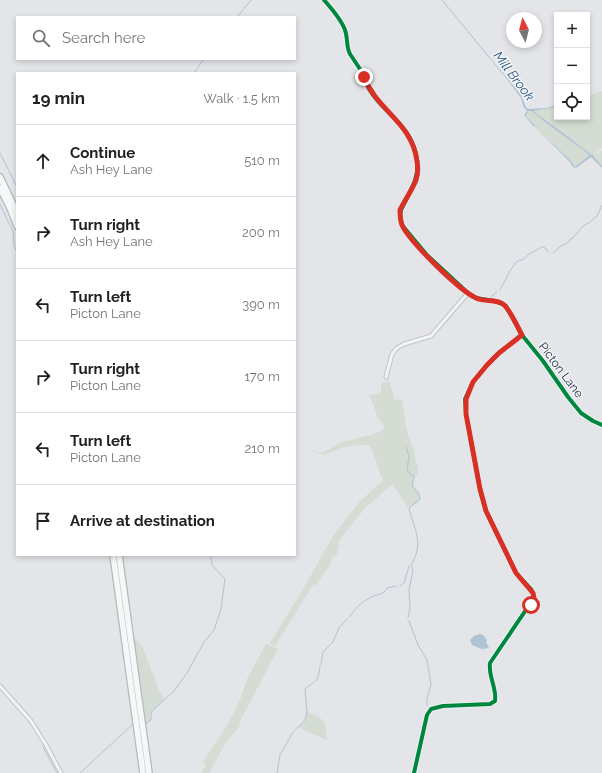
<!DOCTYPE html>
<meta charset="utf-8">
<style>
body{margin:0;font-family:Raleway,sans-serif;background:#f6f6f6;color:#202124}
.controls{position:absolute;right:12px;top:12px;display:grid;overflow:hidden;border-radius:0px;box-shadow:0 2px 6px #0003}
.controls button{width:36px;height:36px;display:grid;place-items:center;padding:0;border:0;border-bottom:1px solid #e0e0e0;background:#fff;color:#202124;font:20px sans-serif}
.compass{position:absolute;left:506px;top:12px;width:36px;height:36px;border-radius:50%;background:#fff;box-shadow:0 2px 6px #0003;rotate:353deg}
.stop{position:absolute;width:12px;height:12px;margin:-9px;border:3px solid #d93025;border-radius:50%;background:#fff}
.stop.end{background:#d93025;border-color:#fff;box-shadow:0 1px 4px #0008}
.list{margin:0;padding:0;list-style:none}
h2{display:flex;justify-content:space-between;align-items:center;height:52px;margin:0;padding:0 16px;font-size:17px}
h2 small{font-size:13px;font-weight:400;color:#757577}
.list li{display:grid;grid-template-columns:26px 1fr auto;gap:12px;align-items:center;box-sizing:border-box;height:72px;padding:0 16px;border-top:1px solid #e0e0e0}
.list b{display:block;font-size:15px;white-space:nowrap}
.list p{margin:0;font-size:13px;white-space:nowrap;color:#757577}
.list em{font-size:13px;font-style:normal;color:#757577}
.icon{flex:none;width:22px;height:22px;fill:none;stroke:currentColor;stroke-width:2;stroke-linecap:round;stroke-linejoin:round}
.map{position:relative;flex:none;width:602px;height:773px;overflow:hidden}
.search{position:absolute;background:#fff;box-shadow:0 2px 6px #0003;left:16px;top:16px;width:280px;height:44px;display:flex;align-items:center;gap:10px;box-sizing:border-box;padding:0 14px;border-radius:0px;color:#757577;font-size:15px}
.panel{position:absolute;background:#fff;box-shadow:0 2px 6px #0003;left:16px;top:72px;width:280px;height:484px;border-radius:0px}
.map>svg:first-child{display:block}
.green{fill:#d4dcd3}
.water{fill:#b0c3d4}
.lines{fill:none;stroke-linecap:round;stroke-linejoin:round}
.stream{stroke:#b0c3d4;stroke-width:1}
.minor-casing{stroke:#c1c3c6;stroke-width:5}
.tertiary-casing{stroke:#c1c3c6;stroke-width:5.5}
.motorway-casing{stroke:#b5b8bd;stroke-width:8}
.minor{stroke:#f2f3f5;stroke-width:3}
.tertiary{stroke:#f2f3f5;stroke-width:3.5}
.motorway{stroke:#f6f7f7;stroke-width:5.5}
.cycleway-casing{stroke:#f1f4f8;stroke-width:6}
.cycleway{stroke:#00873e;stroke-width:4}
.route{stroke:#d93025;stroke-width:5}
.labels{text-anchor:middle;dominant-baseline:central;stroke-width:3;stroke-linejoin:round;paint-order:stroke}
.street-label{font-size:12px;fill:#283343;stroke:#f1f4f8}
.water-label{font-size:13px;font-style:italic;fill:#305579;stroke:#f1f4f8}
</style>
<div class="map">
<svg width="602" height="773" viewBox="0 0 602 773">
<rect width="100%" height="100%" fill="#e3e5e8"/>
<path class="green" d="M 602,91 L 602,148 L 596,153 L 597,154 L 602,150 L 602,166 L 593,156 L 593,154 L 592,155 L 542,119 L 591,155 L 575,168 L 570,160 L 536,128 L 526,115 L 528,111 L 532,111 L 540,117 L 532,111 L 557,107 L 557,117 L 587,117 L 587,96 Z
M 389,381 L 395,400 L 402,399 L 405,421 L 409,438 L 414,450 L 415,459 L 418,467 L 418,473 L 414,479 L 413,485 L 420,493 L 421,500 L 409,509 L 393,484 L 365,508 L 338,542 L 339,545 L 337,554 L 332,558 L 329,567 L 327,569 L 315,586 L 314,583 L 275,646 L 270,643 L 302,591 L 333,536 L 361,500 L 383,481 L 370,445 L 358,445 L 341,448 L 324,455 L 310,451 C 314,451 319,453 323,452 C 330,450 336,445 342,442 C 356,437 371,438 384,429 L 383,424 L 378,418 L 371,398 L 368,396 L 381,392 L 381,384 Z
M 133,635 L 143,648 L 159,690 L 164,700 L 151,713 L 151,720 L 145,724 Z
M 266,644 L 278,649 L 240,721 L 239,727 L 226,742 L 209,773 L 201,773 L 206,765 L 203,762 L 229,722 L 240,700 L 247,679 Z
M 307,712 L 317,716 L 325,722 L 327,740 L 298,727 L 305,720 Z"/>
<path class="water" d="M 503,73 L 521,95 L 526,107 L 528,109 L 547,108 L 557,105 L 557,107 L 533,111 L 540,117 L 540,118 L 532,111 L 528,111 L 526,116 L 535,126 L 534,127 L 524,115 L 527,111 L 523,106 L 521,98 L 503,74 Z
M 542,118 L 592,155 L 593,154 L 593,156 L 602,166 L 602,168 L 591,157 L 576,168 L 573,167 L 569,161 L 536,128 L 570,160 L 575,167 L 590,155 L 541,119 Z
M 480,634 L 483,635 L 487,640 L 486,642 L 489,648 L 482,649 L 472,645 L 470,640 L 474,636 Z"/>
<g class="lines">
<path class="stream" d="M 442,0 L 503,74
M 237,17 L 251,0
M 194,73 L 204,59
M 532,111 L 573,141
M 0,153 L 17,187
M 0,204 L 13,232 L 14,245 L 17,252
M 553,253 L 561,246 L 569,242 L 570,239 L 573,238 L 583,226 L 590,222 L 597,216 L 602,205
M 500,290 L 510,271 L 516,262 L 524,259 L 529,254 L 542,247 L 544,247 L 548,252
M 489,298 L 497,292
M 406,447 L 409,456 L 407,470 L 410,474 L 414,476 L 412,486 C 427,503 417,498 409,509 C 415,530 424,544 411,565 L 413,570 L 409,590 L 410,608 L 408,618
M 400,586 L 404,583 L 409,566
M 349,617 C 354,610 363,601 371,597 C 377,594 384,595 387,588 L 396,586
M 409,621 L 418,645 L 427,660 L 431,684 L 427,699 L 427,706
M 321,664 L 323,652 L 333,642 L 339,628 L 347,619
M 145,724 L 151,720 L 151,713 L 152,711 L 174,691 L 187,673 L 204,642 L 214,630 L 221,609 L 225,579 L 212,565 L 211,555
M 43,747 L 57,773
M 80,773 L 132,725
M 277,773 L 280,755 L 293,732 L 305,720 L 307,712 L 305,689 C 317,679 318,683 320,666"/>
<defs>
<path id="minor" d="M 386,377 L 392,354 L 397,348 L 404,344 L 431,336 L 468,293
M 0,686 L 31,721 L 46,745 L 61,773
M 414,773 L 427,715 L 431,709 L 443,706 L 490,704 L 495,701 C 497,688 488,676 490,663 L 534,598 L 533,593 L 531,589 L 516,573 L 486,511 L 480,489 L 466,414 L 465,399 L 473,382 L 487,365 L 499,353 L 522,335"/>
<path id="tertiary" d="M 324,0 C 332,9 341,19 345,30 C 348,38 346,47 350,54 C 354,60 358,66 362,72 C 365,77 366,83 369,89 C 385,116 411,123 417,159 C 420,178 409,193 401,210 L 400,215 L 402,225 L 427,255 L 468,293 L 476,298 L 495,301 L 506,306 L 522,335 L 543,361 L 568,397 L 581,413 L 593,421 L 602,425"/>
<path id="motorway" d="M 0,177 L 17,213
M 0,188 L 10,208 L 17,226
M 113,555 L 143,773
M 119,555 L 149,773"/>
</defs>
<use href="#minor" class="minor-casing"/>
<use href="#tertiary" class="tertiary-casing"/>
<use href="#motorway" class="motorway-casing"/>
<use href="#minor" class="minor"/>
<use href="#tertiary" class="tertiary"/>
<use href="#motorway" class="motorway"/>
<defs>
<path id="cycleway" d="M 324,0 C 332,9 341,19 345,30 C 348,38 346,47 350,54 C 354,60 358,66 362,72 C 365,77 366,83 369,89 C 385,116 411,123 417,159 C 420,178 409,193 401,210 L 400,215 L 402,225 L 427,255 L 468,293 L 476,298 L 495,301 L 506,306 L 522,335 L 543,361 L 568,397 L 581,413 L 593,421 L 602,425
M 414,773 L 427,715 L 431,709 L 443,706 L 490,704 L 495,701 C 497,688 488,676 490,663 L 534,598 L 533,593 L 531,589 L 516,573 L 486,511 L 480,489 L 466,414 L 465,399 L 473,382 L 487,365 L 499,353 L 522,335"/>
</defs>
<use href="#cycleway" class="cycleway-casing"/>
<use href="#cycleway" class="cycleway"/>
</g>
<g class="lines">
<path class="route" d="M 364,77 C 377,111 412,122 417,161 C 418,167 418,174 416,180 C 412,190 405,200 400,210 C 400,215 400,220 402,225 C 410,242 459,290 476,298 C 485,302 495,299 503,304 C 509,308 518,328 522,335 L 499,353 L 487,365 L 473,382 L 466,399 L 466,414 L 480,489 L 486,511 L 516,573 L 533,593 L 534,598 L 531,605"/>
</g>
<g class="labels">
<g class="street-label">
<text transform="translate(561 370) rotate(53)">Picton Lane</text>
</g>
<g class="water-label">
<text transform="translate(514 76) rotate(53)">Mill Brook</text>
</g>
</g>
</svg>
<div class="controls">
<button>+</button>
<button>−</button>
<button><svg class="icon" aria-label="locate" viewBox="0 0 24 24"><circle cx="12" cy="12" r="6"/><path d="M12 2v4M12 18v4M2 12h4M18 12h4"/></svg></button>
</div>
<svg class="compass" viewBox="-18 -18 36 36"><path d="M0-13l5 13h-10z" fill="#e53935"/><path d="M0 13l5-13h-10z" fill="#757577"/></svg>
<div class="stop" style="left:531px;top:605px"></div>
<div class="stop end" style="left:364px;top:77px"></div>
<div class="search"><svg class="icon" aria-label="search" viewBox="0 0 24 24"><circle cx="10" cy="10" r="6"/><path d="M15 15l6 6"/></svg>Search here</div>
<section class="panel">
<h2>19 min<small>Walk · 1.5 km</small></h2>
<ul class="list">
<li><svg class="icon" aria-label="ahead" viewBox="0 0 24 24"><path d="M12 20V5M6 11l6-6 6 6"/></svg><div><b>Continue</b><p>Ash Hey Lane</p></div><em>510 m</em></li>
<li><svg class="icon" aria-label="right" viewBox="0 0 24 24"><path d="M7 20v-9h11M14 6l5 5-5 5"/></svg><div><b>Turn right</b><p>Ash Hey Lane</p></div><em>200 m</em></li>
<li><svg class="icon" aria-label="left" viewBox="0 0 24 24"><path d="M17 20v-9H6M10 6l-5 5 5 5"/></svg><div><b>Turn left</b><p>Picton Lane</p></div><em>390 m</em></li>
<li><svg class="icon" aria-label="right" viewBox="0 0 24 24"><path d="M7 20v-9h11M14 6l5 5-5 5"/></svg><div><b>Turn right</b><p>Picton Lane</p></div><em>170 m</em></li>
<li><svg class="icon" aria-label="left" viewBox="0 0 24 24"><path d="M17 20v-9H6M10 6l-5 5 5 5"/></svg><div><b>Turn left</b><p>Picton Lane</p></div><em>210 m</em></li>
<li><svg class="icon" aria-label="arrive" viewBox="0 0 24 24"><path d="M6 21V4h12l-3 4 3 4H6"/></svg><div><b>Arrive at destination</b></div></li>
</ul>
</section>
</div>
